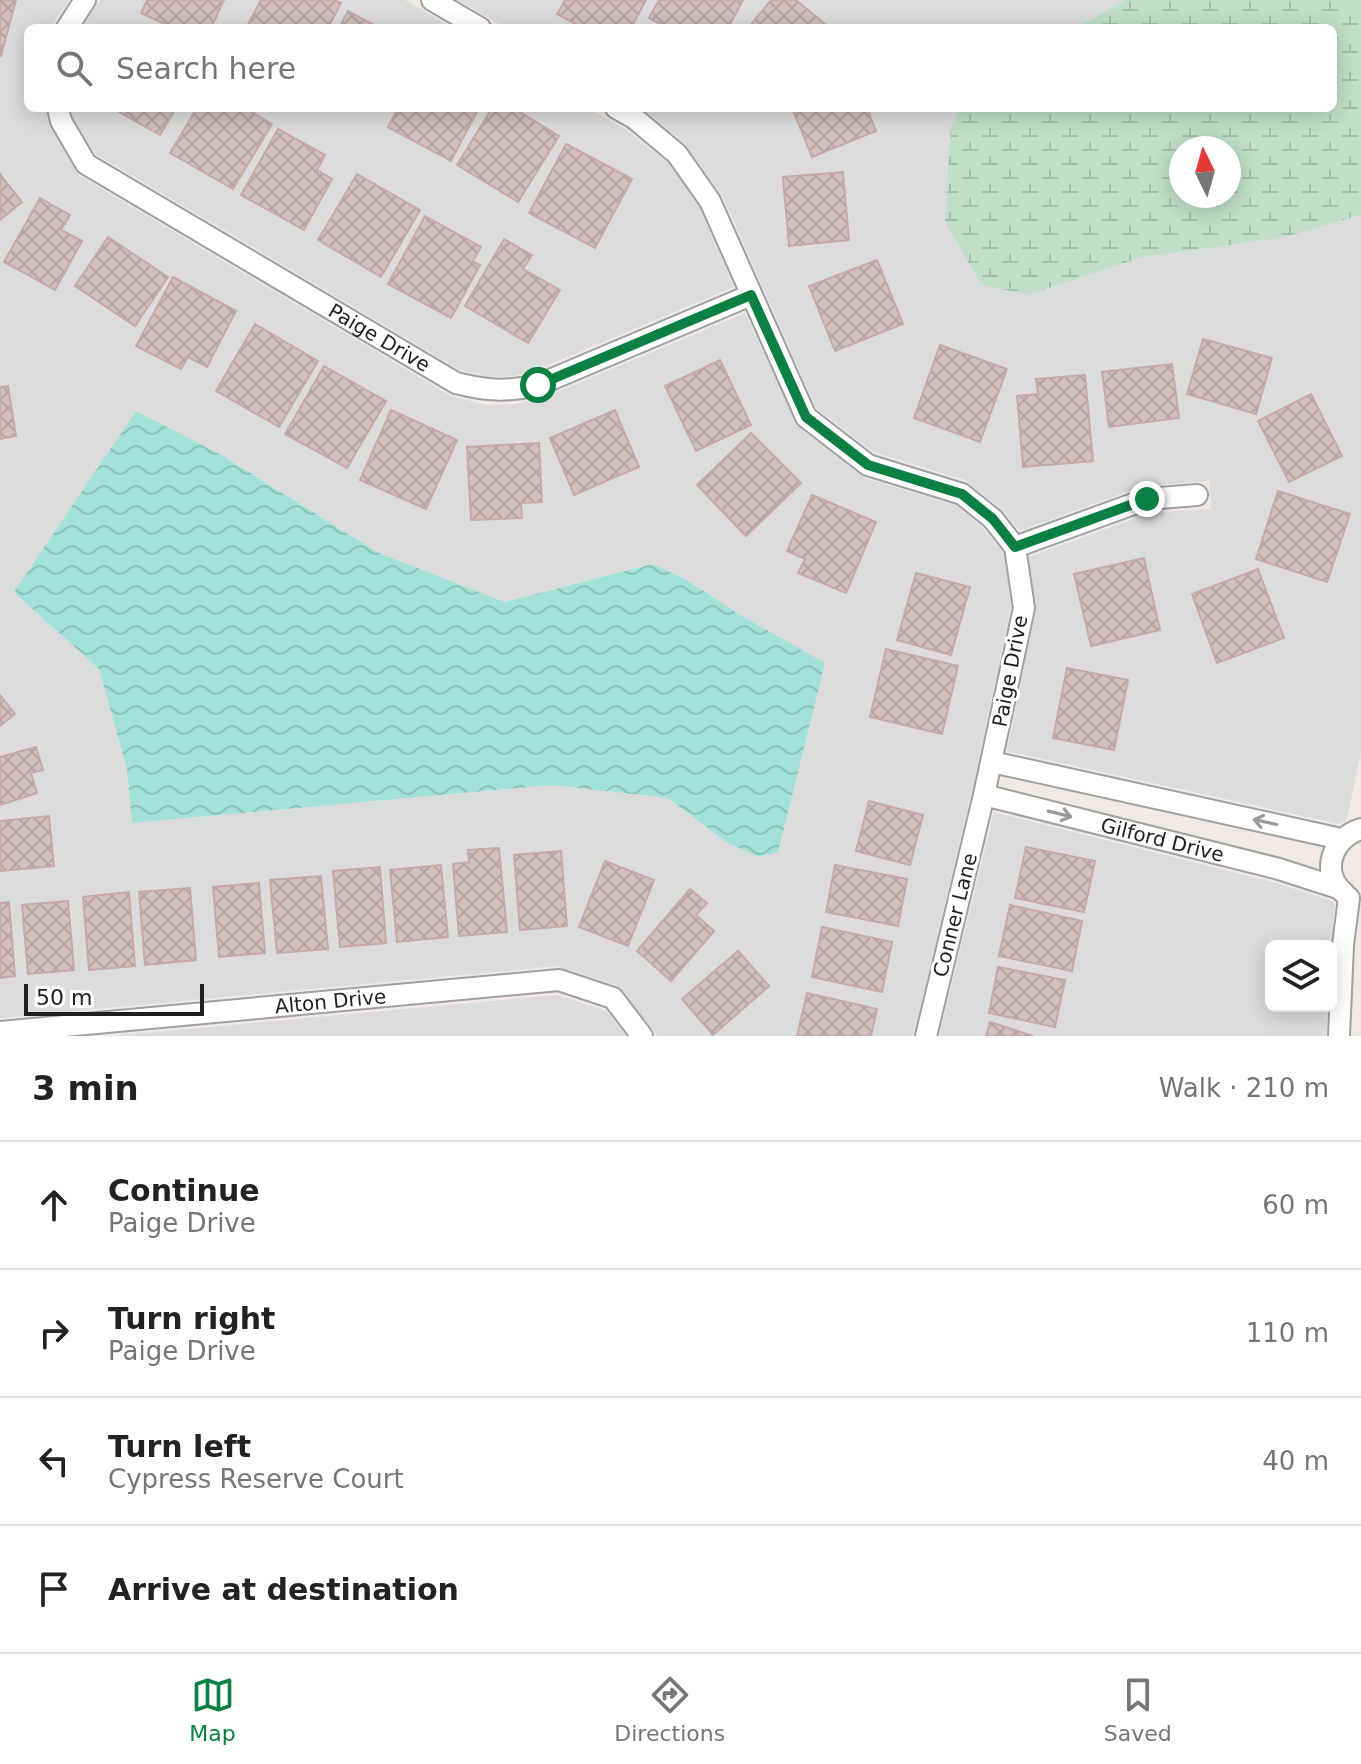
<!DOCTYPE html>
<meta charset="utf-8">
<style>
body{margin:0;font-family:"DejaVu Sans",sans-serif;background:#f6f6f6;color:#222}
.controls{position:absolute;right:24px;bottom:24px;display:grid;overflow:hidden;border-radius:12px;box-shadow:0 4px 20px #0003}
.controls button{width:72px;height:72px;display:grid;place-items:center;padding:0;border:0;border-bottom:2px solid #e0e0e0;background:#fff;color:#222;font:40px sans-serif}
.compass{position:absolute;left:1169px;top:136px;width:72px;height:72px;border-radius:50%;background:#fff;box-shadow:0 4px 20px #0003;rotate:355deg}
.scale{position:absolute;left:24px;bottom:20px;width:180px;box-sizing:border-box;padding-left:8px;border:4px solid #1f1f1f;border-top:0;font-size:22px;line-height:28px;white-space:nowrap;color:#1f1f1f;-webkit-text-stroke:6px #fff;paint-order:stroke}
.stop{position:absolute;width:24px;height:24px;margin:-18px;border:6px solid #0b8043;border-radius:50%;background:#fff}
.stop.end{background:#0b8043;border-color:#fff;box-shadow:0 2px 8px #0008}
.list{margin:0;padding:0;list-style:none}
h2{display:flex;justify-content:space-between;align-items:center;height:104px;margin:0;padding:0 32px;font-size:34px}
h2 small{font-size:26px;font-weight:400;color:#767676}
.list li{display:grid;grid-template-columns:52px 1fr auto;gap:24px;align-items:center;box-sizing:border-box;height:128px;padding:0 32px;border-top:2px solid #e0e0e0}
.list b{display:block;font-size:30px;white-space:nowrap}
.list p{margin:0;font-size:26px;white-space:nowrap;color:#767676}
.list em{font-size:26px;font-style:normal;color:#767676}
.icon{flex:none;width:44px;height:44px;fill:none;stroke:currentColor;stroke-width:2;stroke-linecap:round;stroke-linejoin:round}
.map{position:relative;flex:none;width:1361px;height:1036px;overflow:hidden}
.search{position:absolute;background:#fff;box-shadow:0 4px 20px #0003;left:24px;right:24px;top:24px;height:88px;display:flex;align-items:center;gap:20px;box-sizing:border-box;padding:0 28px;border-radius:12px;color:#767676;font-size:30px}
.sheet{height:616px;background:#fff}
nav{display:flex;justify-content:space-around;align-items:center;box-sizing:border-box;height:112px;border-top:2px solid #e0e0e0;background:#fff;font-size:22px;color:#767676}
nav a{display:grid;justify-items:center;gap:4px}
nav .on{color:#0b8043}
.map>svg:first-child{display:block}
.residential{fill:#dddcdd;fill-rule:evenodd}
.wetland{fill:url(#wetland-marsh);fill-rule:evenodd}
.water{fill:url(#water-waves)}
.building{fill:url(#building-cross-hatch);stroke:#c4a9a6;stroke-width:2}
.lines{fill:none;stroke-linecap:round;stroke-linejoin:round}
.minor-casing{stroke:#a0a0a0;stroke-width:24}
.minor{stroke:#fff;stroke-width:20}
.oneway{stroke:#9a9a9a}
.route{stroke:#0b8043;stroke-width:10}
.labels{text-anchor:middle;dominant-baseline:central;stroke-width:6;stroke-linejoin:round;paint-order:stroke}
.street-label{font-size:20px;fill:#1f1f1f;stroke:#fff}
</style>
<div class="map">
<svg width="1361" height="1036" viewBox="0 0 1361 1036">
<defs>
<pattern id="wetland-marsh" width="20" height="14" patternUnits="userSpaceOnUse" patternTransform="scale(2)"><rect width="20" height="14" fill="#c0e0c7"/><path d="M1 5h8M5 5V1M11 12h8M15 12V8" fill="none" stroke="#a5c0aa"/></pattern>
<pattern id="water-waves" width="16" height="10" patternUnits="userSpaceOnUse" patternTransform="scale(2)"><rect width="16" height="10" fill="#a2e2da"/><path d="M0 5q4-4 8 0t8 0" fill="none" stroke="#8bc1bb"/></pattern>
<pattern id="building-cross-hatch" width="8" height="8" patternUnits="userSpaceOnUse" patternTransform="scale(2)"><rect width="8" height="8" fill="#d1bfbe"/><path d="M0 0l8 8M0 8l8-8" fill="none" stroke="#b3a4a3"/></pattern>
</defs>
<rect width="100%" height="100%" fill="#f1e9e5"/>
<path class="residential" d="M 0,0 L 69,0 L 51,28 L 28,28 L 28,108 L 45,108 L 49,124 L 80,176 L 451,396 L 487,405 L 516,404 L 543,398 L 745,313 L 800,428 L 865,478 L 957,506 L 984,529 L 1004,553 L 1011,607 L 972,791 L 913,1036 L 658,1036 L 616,985 L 557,966 L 0,1018 ZM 226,457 L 379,553 L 505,602 L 653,564 L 685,579 L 742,616 L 726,842 L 668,798 L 552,785 L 132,823 L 127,769 L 99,669 Z
M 100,0 L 405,0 L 453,28 L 82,28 Z
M 458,0 L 1125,0 L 1076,28 L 506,28 Z
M 71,108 L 589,108 L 628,131 L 669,164 L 700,208 L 734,287 L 534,371 L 514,376 L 490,377 L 460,370 L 94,153 L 72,116 Z
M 641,108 L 962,108 L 951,125 L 1028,295 L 1140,258 L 1281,238 L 1361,215 L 1361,752 L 1347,819 L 1339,824 L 1007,751 L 1035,611 L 1029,557 L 1150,513 L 1211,509 L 1209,481 L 1143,486 L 1019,531 L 1000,508 L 965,480 L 873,452 L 816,408 L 722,195 L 684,143 Z
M 994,812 L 1276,883 L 1332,901 L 1335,904 L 1331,946 L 1271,946 L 1271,1006 L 1328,1006 L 1326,1036 L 939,1036 Z
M 557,995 L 606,1011 L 626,1036 L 112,1036 Z"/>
<path class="wetland" d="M 1125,0 L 1361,0 L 1361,215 L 1281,238 L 1140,258 L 1028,295 L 981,284 L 945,222 L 951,125 L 962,108 L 1333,108 L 1333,28 L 1076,28 ZM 1181,148 L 1229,148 L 1229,196 L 1181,196 Z"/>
<path class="water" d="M 136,411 L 225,457 L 379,553 L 505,602 L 653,564 L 685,579 L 742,616 L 825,663 L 778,852 L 758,857 L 726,842 L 668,798 L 552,785 L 132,823 L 127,769 L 99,669 L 14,592 Z"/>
<path class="building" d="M 0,0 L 16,0 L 1,56 L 0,56 Z
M 147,0 L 224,0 L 211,28 L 173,28 L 141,13 Z
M 261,0 L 335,0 L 341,3 L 328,28 L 246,28 Z
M 565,0 L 646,0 L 631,28 L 583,28 L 557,14 Z
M 659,0 L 743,0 L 728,28 L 668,28 L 649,18 Z
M 771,0 L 796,0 L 830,28 L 748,28 Z
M 348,11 L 379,28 L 339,28 Z
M 112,108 L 176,108 L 160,135 Z
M 197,108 L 245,108 L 272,124 L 233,189 L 170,153 Z
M 398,108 L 479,108 L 451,161 L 388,127 Z
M 492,108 L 513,108 L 559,136 L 518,202 L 457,165 Z
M 792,108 L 867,108 L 876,131 L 812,157 Z
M 278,129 L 325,155 L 317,170 L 332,179 L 304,230 L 241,195 Z
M 566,144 L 632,179 L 595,248 L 529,213 Z
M 843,172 L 849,240 L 789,246 L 783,177 Z
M 0,174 L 22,202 L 0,220 Z
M 357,174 L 420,210 L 381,277 L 318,240 Z
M 40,198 L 70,215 L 61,230 L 82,241 L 55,290 L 4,262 Z
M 425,216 L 481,247 L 473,261 L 480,265 L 451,318 L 388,284 Z
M 108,237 L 168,277 L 135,326 L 75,286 Z
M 504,239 L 532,255 L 523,269 L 560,290 L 528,343 L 465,306 Z
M 877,260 L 903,324 L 835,351 L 809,286 Z
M 173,277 L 236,311 L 207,367 L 188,357 L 181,369 L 136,346 Z
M 255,324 L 318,361 L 279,427 L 216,391 Z
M 1203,339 L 1272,358 L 1256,414 L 1187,394 Z
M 940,345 L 1007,369 L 980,442 L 914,418 Z
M 720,360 L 751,425 L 696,451 L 665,386 Z
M 1172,364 L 1179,418 L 1109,427 L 1102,372 Z
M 324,366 L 386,401 L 347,468 L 285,434 Z
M 1085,375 L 1093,461 L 1023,467 L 1017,396 L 1038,394 L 1036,379 Z
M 8,386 L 16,436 L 0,439 L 0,387 Z
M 1311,394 L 1342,456 L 1289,482 L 1258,421 Z
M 391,410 L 457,440 L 426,509 L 360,480 Z
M 615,410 L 639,467 L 574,495 L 550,438 Z
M 751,433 L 801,483 L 746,536 L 697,485 Z
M 539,443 L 542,502 L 521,503 L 522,518 L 471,520 L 467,447 Z
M 1278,491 L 1350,514 L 1327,582 L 1256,559 Z
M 812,495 L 876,522 L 846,593 L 798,573 L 805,559 L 787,551 Z
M 1144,558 L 1160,630 L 1091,646 L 1074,574 Z
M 1258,569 L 1284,638 L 1217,663 L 1192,594 Z
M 916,573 L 970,587 L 951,655 L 897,640 Z
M 886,649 L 958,666 L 942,734 L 870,717 Z
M 1067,668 L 1128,680 L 1114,750 L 1053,738 Z
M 0,695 L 15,714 L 0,726 Z
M 36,747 L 43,770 L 31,773 L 37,793 L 0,805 L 0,757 Z
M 869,801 L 923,815 L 910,865 L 856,851 Z
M 49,816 L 54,866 L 0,871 L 0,821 Z
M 1026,847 L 1095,861 L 1084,912 L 1015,898 Z
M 499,848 L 507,932 L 459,936 L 453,864 L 469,862 L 468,850 Z
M 561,851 L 567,926 L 520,930 L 514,855 Z
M 605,861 L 654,880 L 628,946 L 579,927 Z
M 441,865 L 448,937 L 397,942 L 390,870 Z
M 835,865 L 907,879 L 898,926 L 826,912 Z
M 380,867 L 386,943 L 340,947 L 333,871 Z
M 321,876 L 328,949 L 277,953 L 270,880 Z
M 259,883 L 265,953 L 219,957 L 213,887 Z
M 190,888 L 196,960 L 145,965 L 139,892 Z
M 690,889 L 707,903 L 696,915 L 714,931 L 671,981 L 637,951 Z
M 129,892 L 135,966 L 89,970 L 83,897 Z
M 68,901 L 74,970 L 28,974 L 22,905 Z
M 9,902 L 15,976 L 0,978 L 0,903 Z
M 1010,905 L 1082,921 L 1072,971 L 999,956 Z
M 822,927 L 892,942 L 882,992 L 812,977 Z
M 738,951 L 769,986 L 713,1035 L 682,999 Z
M 998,967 L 1065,980 L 1055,1027 L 989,1013 Z
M 807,993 L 877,1009 L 871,1036 L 797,1036 Z
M 990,1022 L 1033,1036 L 986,1036 Z"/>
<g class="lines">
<defs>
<g id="minor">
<path d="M 432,0 L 480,28"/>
<path d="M 67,28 L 85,0"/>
<path id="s1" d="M 58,108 L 61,121 L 86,164 L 456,383 C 488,391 506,392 538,385 L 751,295"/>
<path d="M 616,108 L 634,118 L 677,154 L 710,201 L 806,417 L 868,465 L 962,494 L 993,519 L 1015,547 L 1024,608 L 984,795 L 926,1036"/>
<path d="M 1015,547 L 1147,499 L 1197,495"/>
<path d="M 992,762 L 1341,839"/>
<path id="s2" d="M 984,795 L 1279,869 L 1338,888"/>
<path d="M 1344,893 C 1319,872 1333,837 1361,829"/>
<path id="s3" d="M 0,1032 L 559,980 L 613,998 L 642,1036"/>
<path d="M 1339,1036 L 1343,945 L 1349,898"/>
</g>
</defs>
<use href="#minor" class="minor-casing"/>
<use href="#minor" class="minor"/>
</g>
<defs><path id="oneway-shaft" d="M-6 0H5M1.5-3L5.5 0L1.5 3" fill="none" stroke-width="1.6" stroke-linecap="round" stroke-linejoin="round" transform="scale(2)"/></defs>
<g class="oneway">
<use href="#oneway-shaft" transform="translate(1060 814) rotate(14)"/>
<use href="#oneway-shaft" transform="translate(1265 822) rotate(-168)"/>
</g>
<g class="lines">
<path class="route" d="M 538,385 L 751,295 L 806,417 L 868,465 L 962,494 L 993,519 L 1015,547 L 1147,499"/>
</g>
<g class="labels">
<g class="street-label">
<text stroke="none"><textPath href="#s1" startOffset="404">Paige Drive</textPath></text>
<text transform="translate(1010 671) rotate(-79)">Paige Drive</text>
<text stroke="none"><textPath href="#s2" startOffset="184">Gilford Drive</textPath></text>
<text transform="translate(955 915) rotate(-76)">Conner Lane</text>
<text stroke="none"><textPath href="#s3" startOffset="332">Alton Drive</textPath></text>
</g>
</g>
</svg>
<div class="controls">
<button><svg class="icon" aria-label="layers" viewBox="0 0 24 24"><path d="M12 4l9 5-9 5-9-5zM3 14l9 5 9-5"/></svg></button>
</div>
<svg class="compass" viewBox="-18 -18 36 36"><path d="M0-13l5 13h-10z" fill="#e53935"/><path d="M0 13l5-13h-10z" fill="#767676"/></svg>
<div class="scale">50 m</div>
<div class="stop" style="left:538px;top:385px"></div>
<div class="stop end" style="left:1147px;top:499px"></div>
<div class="search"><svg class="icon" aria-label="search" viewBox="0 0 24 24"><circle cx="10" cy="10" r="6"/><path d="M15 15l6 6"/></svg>Search here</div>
</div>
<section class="sheet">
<h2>3 min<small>Walk · 210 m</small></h2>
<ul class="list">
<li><svg class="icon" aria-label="ahead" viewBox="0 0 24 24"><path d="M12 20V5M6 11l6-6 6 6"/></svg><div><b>Continue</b><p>Paige Drive</p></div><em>60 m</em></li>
<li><svg class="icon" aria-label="right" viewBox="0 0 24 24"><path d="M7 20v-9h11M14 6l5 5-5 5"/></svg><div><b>Turn right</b><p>Paige Drive</p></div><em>110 m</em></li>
<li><svg class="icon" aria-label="left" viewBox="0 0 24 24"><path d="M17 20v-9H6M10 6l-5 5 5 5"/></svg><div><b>Turn left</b><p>Cypress Reserve Court</p></div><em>40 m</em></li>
<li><svg class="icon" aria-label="arrive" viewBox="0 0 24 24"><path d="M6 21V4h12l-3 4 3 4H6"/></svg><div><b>Arrive at destination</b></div></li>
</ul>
</section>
<nav>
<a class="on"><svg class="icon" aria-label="map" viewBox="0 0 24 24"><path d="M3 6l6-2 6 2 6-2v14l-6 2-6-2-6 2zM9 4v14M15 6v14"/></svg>Map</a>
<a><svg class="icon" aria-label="directions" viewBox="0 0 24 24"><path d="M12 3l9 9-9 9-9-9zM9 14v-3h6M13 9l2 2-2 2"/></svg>Directions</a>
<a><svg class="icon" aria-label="saved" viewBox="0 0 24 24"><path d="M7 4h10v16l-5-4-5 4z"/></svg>Saved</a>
</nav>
